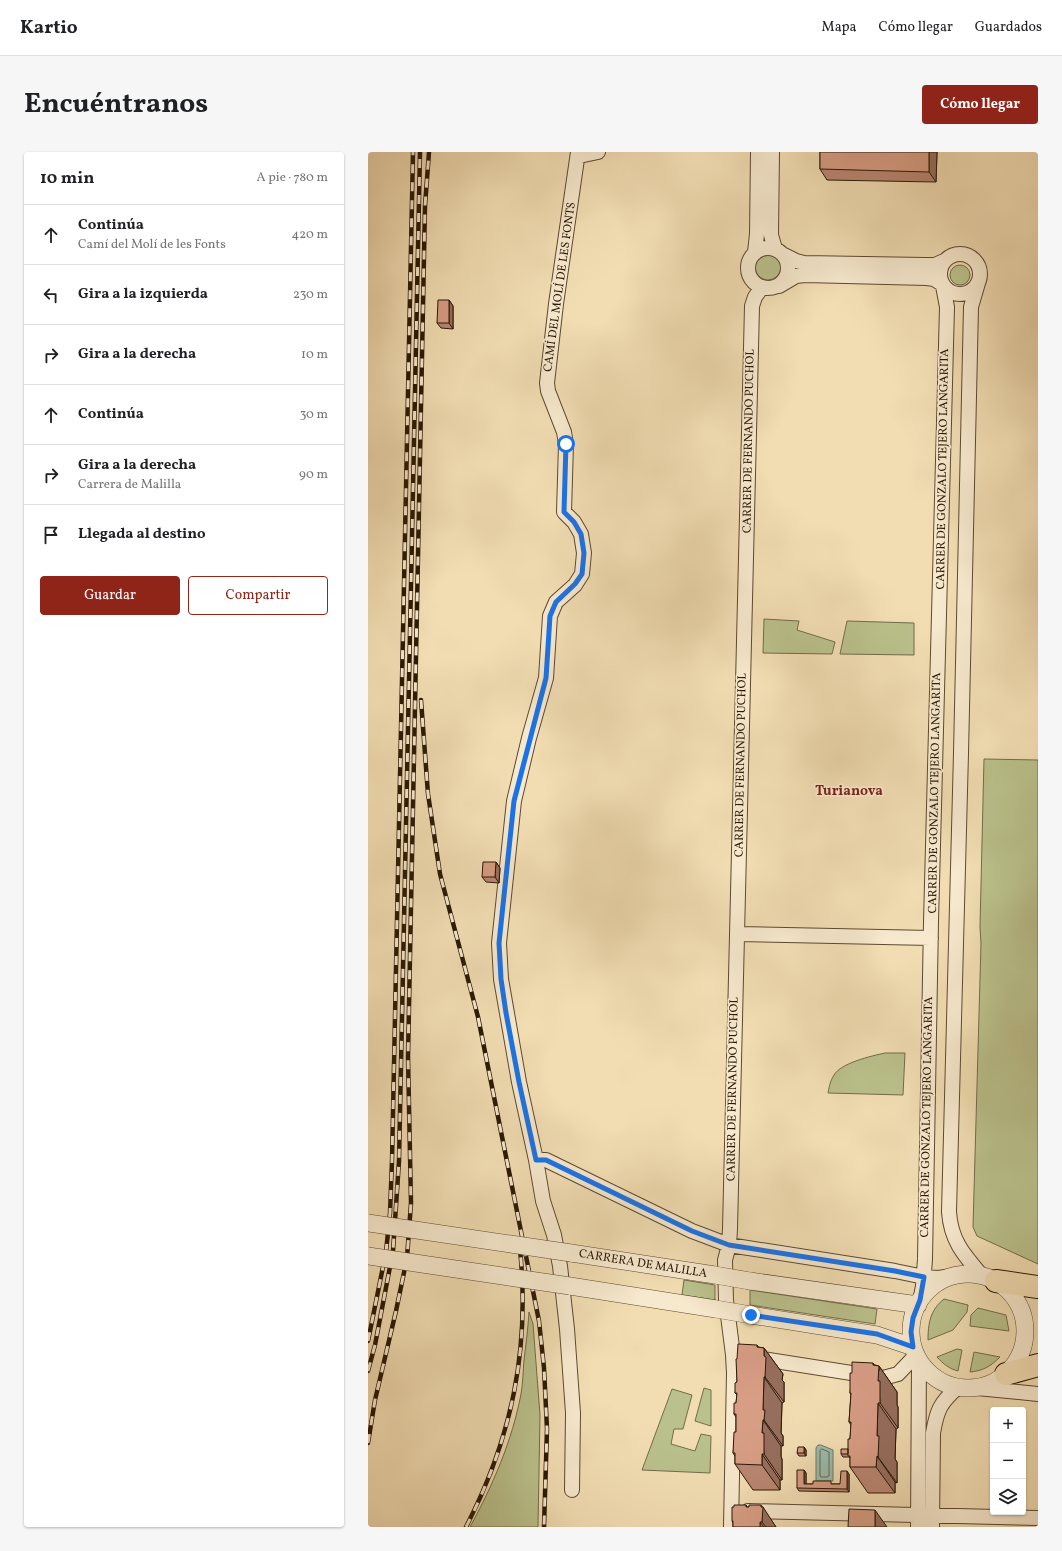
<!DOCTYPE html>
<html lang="es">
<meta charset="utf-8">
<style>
body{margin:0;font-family:Vollkorn,serif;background:#f6f6f6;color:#202124}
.controls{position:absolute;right:12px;bottom:12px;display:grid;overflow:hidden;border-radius:4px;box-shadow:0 1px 3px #0004}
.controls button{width:36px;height:36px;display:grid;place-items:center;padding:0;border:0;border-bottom:1px solid #e0e0e0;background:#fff;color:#202124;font:20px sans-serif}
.stop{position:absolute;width:12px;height:12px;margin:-9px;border:3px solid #1a73e8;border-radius:50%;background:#fff}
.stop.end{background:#1a73e8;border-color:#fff;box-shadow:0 1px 4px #0008}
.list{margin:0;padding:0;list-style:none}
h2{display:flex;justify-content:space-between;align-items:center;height:52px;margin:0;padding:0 16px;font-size:17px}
h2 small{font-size:13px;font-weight:400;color:#757577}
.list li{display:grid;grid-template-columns:26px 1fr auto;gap:12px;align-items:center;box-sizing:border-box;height:60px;padding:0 16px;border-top:1px solid #e0e0e0}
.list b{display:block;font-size:15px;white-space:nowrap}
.list p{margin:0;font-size:13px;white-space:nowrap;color:#757577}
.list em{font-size:13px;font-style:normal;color:#757577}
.actions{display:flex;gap:8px;padding:12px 16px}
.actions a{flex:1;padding:9px 0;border:1px solid #8f2418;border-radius:4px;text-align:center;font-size:14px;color:#8f2418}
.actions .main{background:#8f2418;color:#fff}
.icon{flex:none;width:22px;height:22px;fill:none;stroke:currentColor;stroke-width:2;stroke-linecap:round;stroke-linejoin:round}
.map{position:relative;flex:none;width:670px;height:1375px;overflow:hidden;border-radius:4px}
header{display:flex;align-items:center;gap:24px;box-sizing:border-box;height:56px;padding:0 20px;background:#fff;border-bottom:1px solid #e0e0e0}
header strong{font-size:19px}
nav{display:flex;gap:22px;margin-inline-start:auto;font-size:14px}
.intro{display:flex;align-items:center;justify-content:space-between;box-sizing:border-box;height:96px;padding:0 24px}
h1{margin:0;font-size:28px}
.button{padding:10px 18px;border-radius:4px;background:#8f2418;color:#fff;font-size:14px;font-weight:700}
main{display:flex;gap:24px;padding:0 24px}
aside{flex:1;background:#fff;border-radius:4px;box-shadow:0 1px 3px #0004}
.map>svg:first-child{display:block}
.green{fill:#bac18c;stroke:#726c48}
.water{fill:#9bbcab;stroke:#6e7a69}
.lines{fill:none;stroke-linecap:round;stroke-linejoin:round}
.shore{stroke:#626a58;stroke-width:1}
.minor-casing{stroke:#5c4930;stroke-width:16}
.tertiary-casing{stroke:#5c4930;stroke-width:18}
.trunk-casing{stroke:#2a1805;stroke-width:24}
.minor{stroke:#f7e9ce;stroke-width:14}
.tertiary{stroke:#f7e9ce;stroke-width:17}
.trunk{stroke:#f2ddb3;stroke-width:22}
.rail-casing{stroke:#2a1805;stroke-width:4.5}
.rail{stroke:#f7e9ce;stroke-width:3;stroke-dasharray:9;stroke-linecap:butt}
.tertiary-bridge-casing{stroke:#5c4930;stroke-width:18;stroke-linecap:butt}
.tertiary-bridge{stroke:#f7e9ce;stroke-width:17}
.wall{fill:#b98772;stroke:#2a1805}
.shaded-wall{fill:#966e5d;stroke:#2a1805}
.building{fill:#d79d85;stroke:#2a1805}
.route{stroke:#1a73e8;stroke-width:5}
.labels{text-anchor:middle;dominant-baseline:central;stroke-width:3.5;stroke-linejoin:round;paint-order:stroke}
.street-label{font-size:12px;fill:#2a1805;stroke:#f7e9ce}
.quarter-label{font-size:14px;font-weight:bold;fill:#7a1f14;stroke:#f7e9ce}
</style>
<header>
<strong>Kartio</strong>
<nav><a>Mapa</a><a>Cómo llegar</a><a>Guardados</a></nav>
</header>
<div class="intro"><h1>Encuéntranos</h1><a class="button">Cómo llegar</a></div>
<main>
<aside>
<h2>10 min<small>A pie · 780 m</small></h2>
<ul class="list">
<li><svg class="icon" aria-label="ahead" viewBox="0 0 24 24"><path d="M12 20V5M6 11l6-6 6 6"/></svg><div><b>Continúa</b><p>Camí del Molí de les Fonts</p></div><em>420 m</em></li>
<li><svg class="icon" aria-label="left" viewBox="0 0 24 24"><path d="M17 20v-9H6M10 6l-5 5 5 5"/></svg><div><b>Gira a la izquierda</b></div><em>230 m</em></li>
<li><svg class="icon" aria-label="right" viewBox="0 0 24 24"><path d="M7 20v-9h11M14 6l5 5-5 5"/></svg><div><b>Gira a la derecha</b></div><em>10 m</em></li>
<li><svg class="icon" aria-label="ahead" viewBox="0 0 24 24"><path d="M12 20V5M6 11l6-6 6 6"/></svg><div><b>Continúa</b></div><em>30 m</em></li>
<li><svg class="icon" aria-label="right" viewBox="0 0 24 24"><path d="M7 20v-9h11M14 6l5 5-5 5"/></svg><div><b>Gira a la derecha</b><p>Carrera de Malilla</p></div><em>90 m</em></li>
<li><svg class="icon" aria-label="arrive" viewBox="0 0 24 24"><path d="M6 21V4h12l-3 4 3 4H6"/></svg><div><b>Llegada al destino</b></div></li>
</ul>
<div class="actions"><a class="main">Guardar</a><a>Compartir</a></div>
</aside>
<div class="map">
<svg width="670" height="1375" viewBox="0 0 670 1375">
<rect width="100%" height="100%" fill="#f2ddb3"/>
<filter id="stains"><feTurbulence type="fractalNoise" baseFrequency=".005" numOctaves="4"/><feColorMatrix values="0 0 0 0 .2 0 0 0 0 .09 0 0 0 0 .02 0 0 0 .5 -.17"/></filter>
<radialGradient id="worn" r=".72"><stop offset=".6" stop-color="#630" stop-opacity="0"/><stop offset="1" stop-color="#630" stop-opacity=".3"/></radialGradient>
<path class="green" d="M387 115a13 13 0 1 1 26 0a13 13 0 1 1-26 0Z
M582 123a10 10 0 1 1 20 0a10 10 0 1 1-20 0Z
M 396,467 L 431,469 L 429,478 L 467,490 L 464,502 L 395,501 Z
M 479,469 L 546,471 L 546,503 L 472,502 Z
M 616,607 L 670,608 L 670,1112 L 609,1084 L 605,1075 L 613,792 L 612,775 Z
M 517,901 L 537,901 L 535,943 L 460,941 C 461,936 462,929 466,923 C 473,911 503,904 517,901 Z
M 316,1128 L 347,1133 L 347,1148 L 314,1143 Z
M 382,1138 L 509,1157 L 507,1172 L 382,1153 Z
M 576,1147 L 600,1153 L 599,1160 L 585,1178 L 560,1188 C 560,1172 562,1158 576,1147 Z
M 610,1156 L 638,1163 L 641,1179 L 602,1174 L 603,1163 Z
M 161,1160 L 165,1172 L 172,1263 L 170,1375 L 102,1375 C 125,1333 144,1289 153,1242 C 155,1231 155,1219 156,1208 C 158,1192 160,1176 161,1160 Z
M 589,1197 L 594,1198 L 590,1219 C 582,1217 575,1212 569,1205 Z
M 606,1200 L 632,1205 C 623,1214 615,1219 602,1220 Z
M 336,1236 L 343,1238 L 343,1274 L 327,1269 Z
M 304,1237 L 324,1243 L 315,1277 L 306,1277 L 303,1292 L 327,1299 L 333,1282 L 343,1284 L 342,1321 L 274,1318 Z"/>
<path class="water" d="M 450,1293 L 453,1293 L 465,1298 L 465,1329 L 448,1329 L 448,1296 Z"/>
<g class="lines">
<path class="shore" d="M 454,1297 L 461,1300 L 461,1324 L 459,1325 L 453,1325 L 452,1324 L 452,1299 Z"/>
<defs>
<path id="minor" d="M 404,0 L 403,83 L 407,97
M 211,4 L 230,0
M380 116a20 20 0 1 1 40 0a20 20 0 1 1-40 0Z
M 387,100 L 389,82 L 390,0
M572 122a20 20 0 1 1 40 0a20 20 0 1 1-40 0Z
M 416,103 L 428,109 L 436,111 L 557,113 L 567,113 L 576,109
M 610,131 L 603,155 L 593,601 L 581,1060 C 583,1089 596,1103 614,1124
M 411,134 L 428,124 L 437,123 L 559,126 L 566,127 L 574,132
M 369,782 L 563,786
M 168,1008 L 178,1008 L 324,1079 L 361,1093 L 527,1119 L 556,1125 L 570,1126 L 585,1124
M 552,1149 L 555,1134 L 557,1107 L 563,770 L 579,155 L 575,134
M 388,1206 L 515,1226 L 530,1222 L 548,1203
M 609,1236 L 670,1242
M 204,1338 L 205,1261 L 199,1177 L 192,1114 L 186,1083 L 175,1049 L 168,1008 L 151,930 L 133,827 L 131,791 L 146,649 L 161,586 L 178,526 L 182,464 L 188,450 L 207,433 L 214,422 L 216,401 L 213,382 L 206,370 L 196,360 L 198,292 L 196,280 L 180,239 L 179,231 L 188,152 L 210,0
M 380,1359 L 670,1366
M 363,1375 L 366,1221 L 365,1203 L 358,1148 L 357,1108 L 361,1093 L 362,1077 L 384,154 L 387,145 L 394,135
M 550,1375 L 551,1209
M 564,1375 L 565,1281 C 569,1258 572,1251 590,1235"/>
<path id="tertiary" d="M 203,1101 L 347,1123
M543 1179a57 57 0 1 1 114 0a57 57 0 1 1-114 0Z
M 382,1129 L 550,1153
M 202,1134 L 348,1157
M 383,1163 L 509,1183 L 545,1195"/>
<path id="trunk" d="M 628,1129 L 670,1135
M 638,1222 L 670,1213"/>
</defs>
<use href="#minor" class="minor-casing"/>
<use href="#tertiary" class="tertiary-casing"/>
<use href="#trunk" class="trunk-casing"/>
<use href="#minor" class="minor"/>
<use href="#tertiary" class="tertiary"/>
<use href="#trunk" class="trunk"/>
<defs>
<path id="rail" d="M 53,548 L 60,642 L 72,722 L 110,865 L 171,1169 L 176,1216 L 179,1277 L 176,1375
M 0,1189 L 18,1100 L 22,1061 L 24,1009 L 45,0
M 0,1219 L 7,1193 L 25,1099 L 31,1009 L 52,0
M 0,1291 L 7,1248 L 28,1159 L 39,1106 L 43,1051 L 40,905 L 57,54 L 61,0
M 98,1375 C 144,1286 162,1197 152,1097"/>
</defs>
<use href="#rail" class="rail-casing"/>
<use href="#rail" class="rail"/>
<defs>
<path id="tertiary-bridge" d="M 0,1071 L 203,1101
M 0,1104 L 202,1134
M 347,1123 L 382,1129
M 348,1157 L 383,1163"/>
</defs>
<use href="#tertiary-bridge" class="tertiary-bridge-casing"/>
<use href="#tertiary-bridge" class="tertiary-bridge"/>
</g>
<path class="wall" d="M 452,0 L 569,0 L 568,30 L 459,28 L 452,17 Z
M 81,148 L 85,154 L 85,177 L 73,176 L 69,171 Z
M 128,710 L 132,716 L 131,731 L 118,730 L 114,725 Z
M 390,1195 L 396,1196 L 415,1222 L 414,1228 L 416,1230 L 416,1250 L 414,1251 L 413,1281 L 415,1284 L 415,1294 L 413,1294 L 413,1305 L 414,1307 L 414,1328 L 412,1328 L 412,1338 L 385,1338 L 367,1312 L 367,1304 L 365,1301 L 368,1280 L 368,1265 L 366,1262 L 368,1251 L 369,1243 L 367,1241 L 369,1230 L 369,1207 Z
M 507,1213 L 511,1214 L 529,1240 L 529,1253 L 530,1255 L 530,1276 L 528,1277 L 527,1307 L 529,1310 L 529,1331 L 527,1330 L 527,1341 L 500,1341 L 482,1315 L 482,1306 L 481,1305 L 475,1305 L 473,1302 L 480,1298 L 482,1287 L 483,1273 L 481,1270 L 483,1243 L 482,1241 L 484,1221 Z
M 436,1295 L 438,1298 L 438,1304 L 431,1304 L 429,1301 Z
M 436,1318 L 438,1321 L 438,1332 L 472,1332 L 481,1322 L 481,1340 L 431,1339 L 429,1336 Z
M 380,1355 L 394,1355 L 408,1375 L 365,1375 L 365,1371 L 364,1369 Z"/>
<path class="shaded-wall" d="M 561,0 L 569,0 L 568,30 L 561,20 Z
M 81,148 L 85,154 L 85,177 L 81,171 Z
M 128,710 L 132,716 L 131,731 L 127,725 Z
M 389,1193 L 396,1204 L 396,1196 L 415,1222 L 414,1228 L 416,1230 L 416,1250 L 397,1225 Z
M 505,1211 L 511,1219 L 511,1214 L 529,1240 L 529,1253 L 530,1255 L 530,1276 L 512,1251 L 510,1229 Z
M 396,1225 L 414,1251 L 413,1281 L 415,1284 L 415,1294 L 396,1268 L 395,1258 Z
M 510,1251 L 528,1277 L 527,1307 L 529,1310 L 529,1331 L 510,1305 L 509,1284 Z
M 395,1268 L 413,1294 L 413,1305 L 414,1307 L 414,1328 L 396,1302 L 394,1281 Z
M 436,1295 L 438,1298 L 438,1304 L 436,1301 Z
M 394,1302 L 412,1328 L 412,1338 L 394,1313 Z
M 509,1304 L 527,1330 L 527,1341 L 508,1315 Z
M 436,1318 L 438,1321 L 438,1334 L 436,1332 Z
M 479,1319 L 481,1322 L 481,1340 L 479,1337 Z
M 378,1353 L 392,1373 L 392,1370 L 396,1375 L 392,1375 L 378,1355 Z
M 393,1353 L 395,1356 L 395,1355 L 408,1375 L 398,1375 L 394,1370 Z
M 507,1358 L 519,1375 L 507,1375 Z"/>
<path class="building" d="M 452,0 L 561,0 L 561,20 L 452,17 Z
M 70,148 L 81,148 L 81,171 L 69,171 Z
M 115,710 L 128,710 L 127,725 L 114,725 Z
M 370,1192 L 389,1193 L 389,1195 L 396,1196 L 396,1204 L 398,1205 L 397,1225 L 396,1225 L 395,1258 L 397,1258 L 396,1268 L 395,1268 L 394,1281 L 396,1281 L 396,1302 L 394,1302 L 394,1313 L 367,1312 L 367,1301 L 365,1301 L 366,1280 L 368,1280 L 368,1262 L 366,1262 L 366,1251 L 368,1251 L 369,1241 L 367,1241 L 367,1231 L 369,1230 L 368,1207 L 369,1207 Z
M 484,1210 L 505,1211 L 505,1213 L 511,1214 L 510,1229 L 512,1229 L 512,1251 L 510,1251 L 509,1284 L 511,1284 L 510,1305 L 509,1304 L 508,1315 L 482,1315 L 482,1304 L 480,1304 L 480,1287 L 482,1287 L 483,1270 L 481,1270 L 483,1241 L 482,1241 L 482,1221 L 484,1221 Z
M 430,1295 L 436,1295 L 436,1301 L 429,1301 Z
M 473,1297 L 480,1297 L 480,1302 L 473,1302 Z
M 429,1318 L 436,1318 L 436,1332 L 445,1332 L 445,1329 L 463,1329 L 463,1332 L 472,1332 L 473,1319 L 479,1319 L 479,1337 L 429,1336 Z
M 366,1353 L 378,1353 L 378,1355 L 381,1355 L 381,1353 L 393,1353 L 393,1355 L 395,1355 L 394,1370 L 392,1370 L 392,1375 L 365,1375 L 365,1369 L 364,1369 L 364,1355 L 366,1355 Z
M 481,1357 L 507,1358 L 507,1375 L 480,1375 Z"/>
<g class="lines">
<path class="route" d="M 198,292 L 196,360 L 206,370 L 213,382 L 216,401 L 214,422 L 207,432 L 188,450 L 182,464 L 178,526 L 146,649 L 131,791 L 133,827 L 138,861 L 151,930 L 168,1008 L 178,1008 L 324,1079 L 361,1093 L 527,1119 L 556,1125 L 552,1148 L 545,1166 L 543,1180 L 545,1195 L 509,1182 L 383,1163"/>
</g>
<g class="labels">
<g class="street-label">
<text transform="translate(192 135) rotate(-82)">CAMÍ DEL MOLÍ DE LES FONTS</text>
<text transform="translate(381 289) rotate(-89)">CARRER DE FERNANDO PUCHOL</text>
<text transform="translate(575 317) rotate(-89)">CARRER DE GONZALO TEJERO LANGARITA</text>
<text transform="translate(373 613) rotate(-89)">CARRER DE FERNANDO PUCHOL</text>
<text transform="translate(567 641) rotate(-89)">CARRER DE GONZALO TEJERO LANGARITA</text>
<text transform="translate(365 937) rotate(-89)">CARRER DE FERNANDO PUCHOL</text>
<text transform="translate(559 965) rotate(-89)">CARRER DE GONZALO TEJERO LANGARITA</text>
<text transform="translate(275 1112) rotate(9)">CARRERA DE MALILLA</text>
</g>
<g class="quarter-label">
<text x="481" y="639">Turianova</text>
</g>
</g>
<rect width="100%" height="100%" filter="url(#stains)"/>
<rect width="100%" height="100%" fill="url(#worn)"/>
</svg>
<div class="controls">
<button>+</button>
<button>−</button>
<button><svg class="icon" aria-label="layers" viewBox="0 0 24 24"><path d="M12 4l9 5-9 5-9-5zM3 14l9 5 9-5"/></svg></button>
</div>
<div class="stop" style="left:198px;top:292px"></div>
<div class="stop end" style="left:383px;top:1163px"></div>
</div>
</main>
